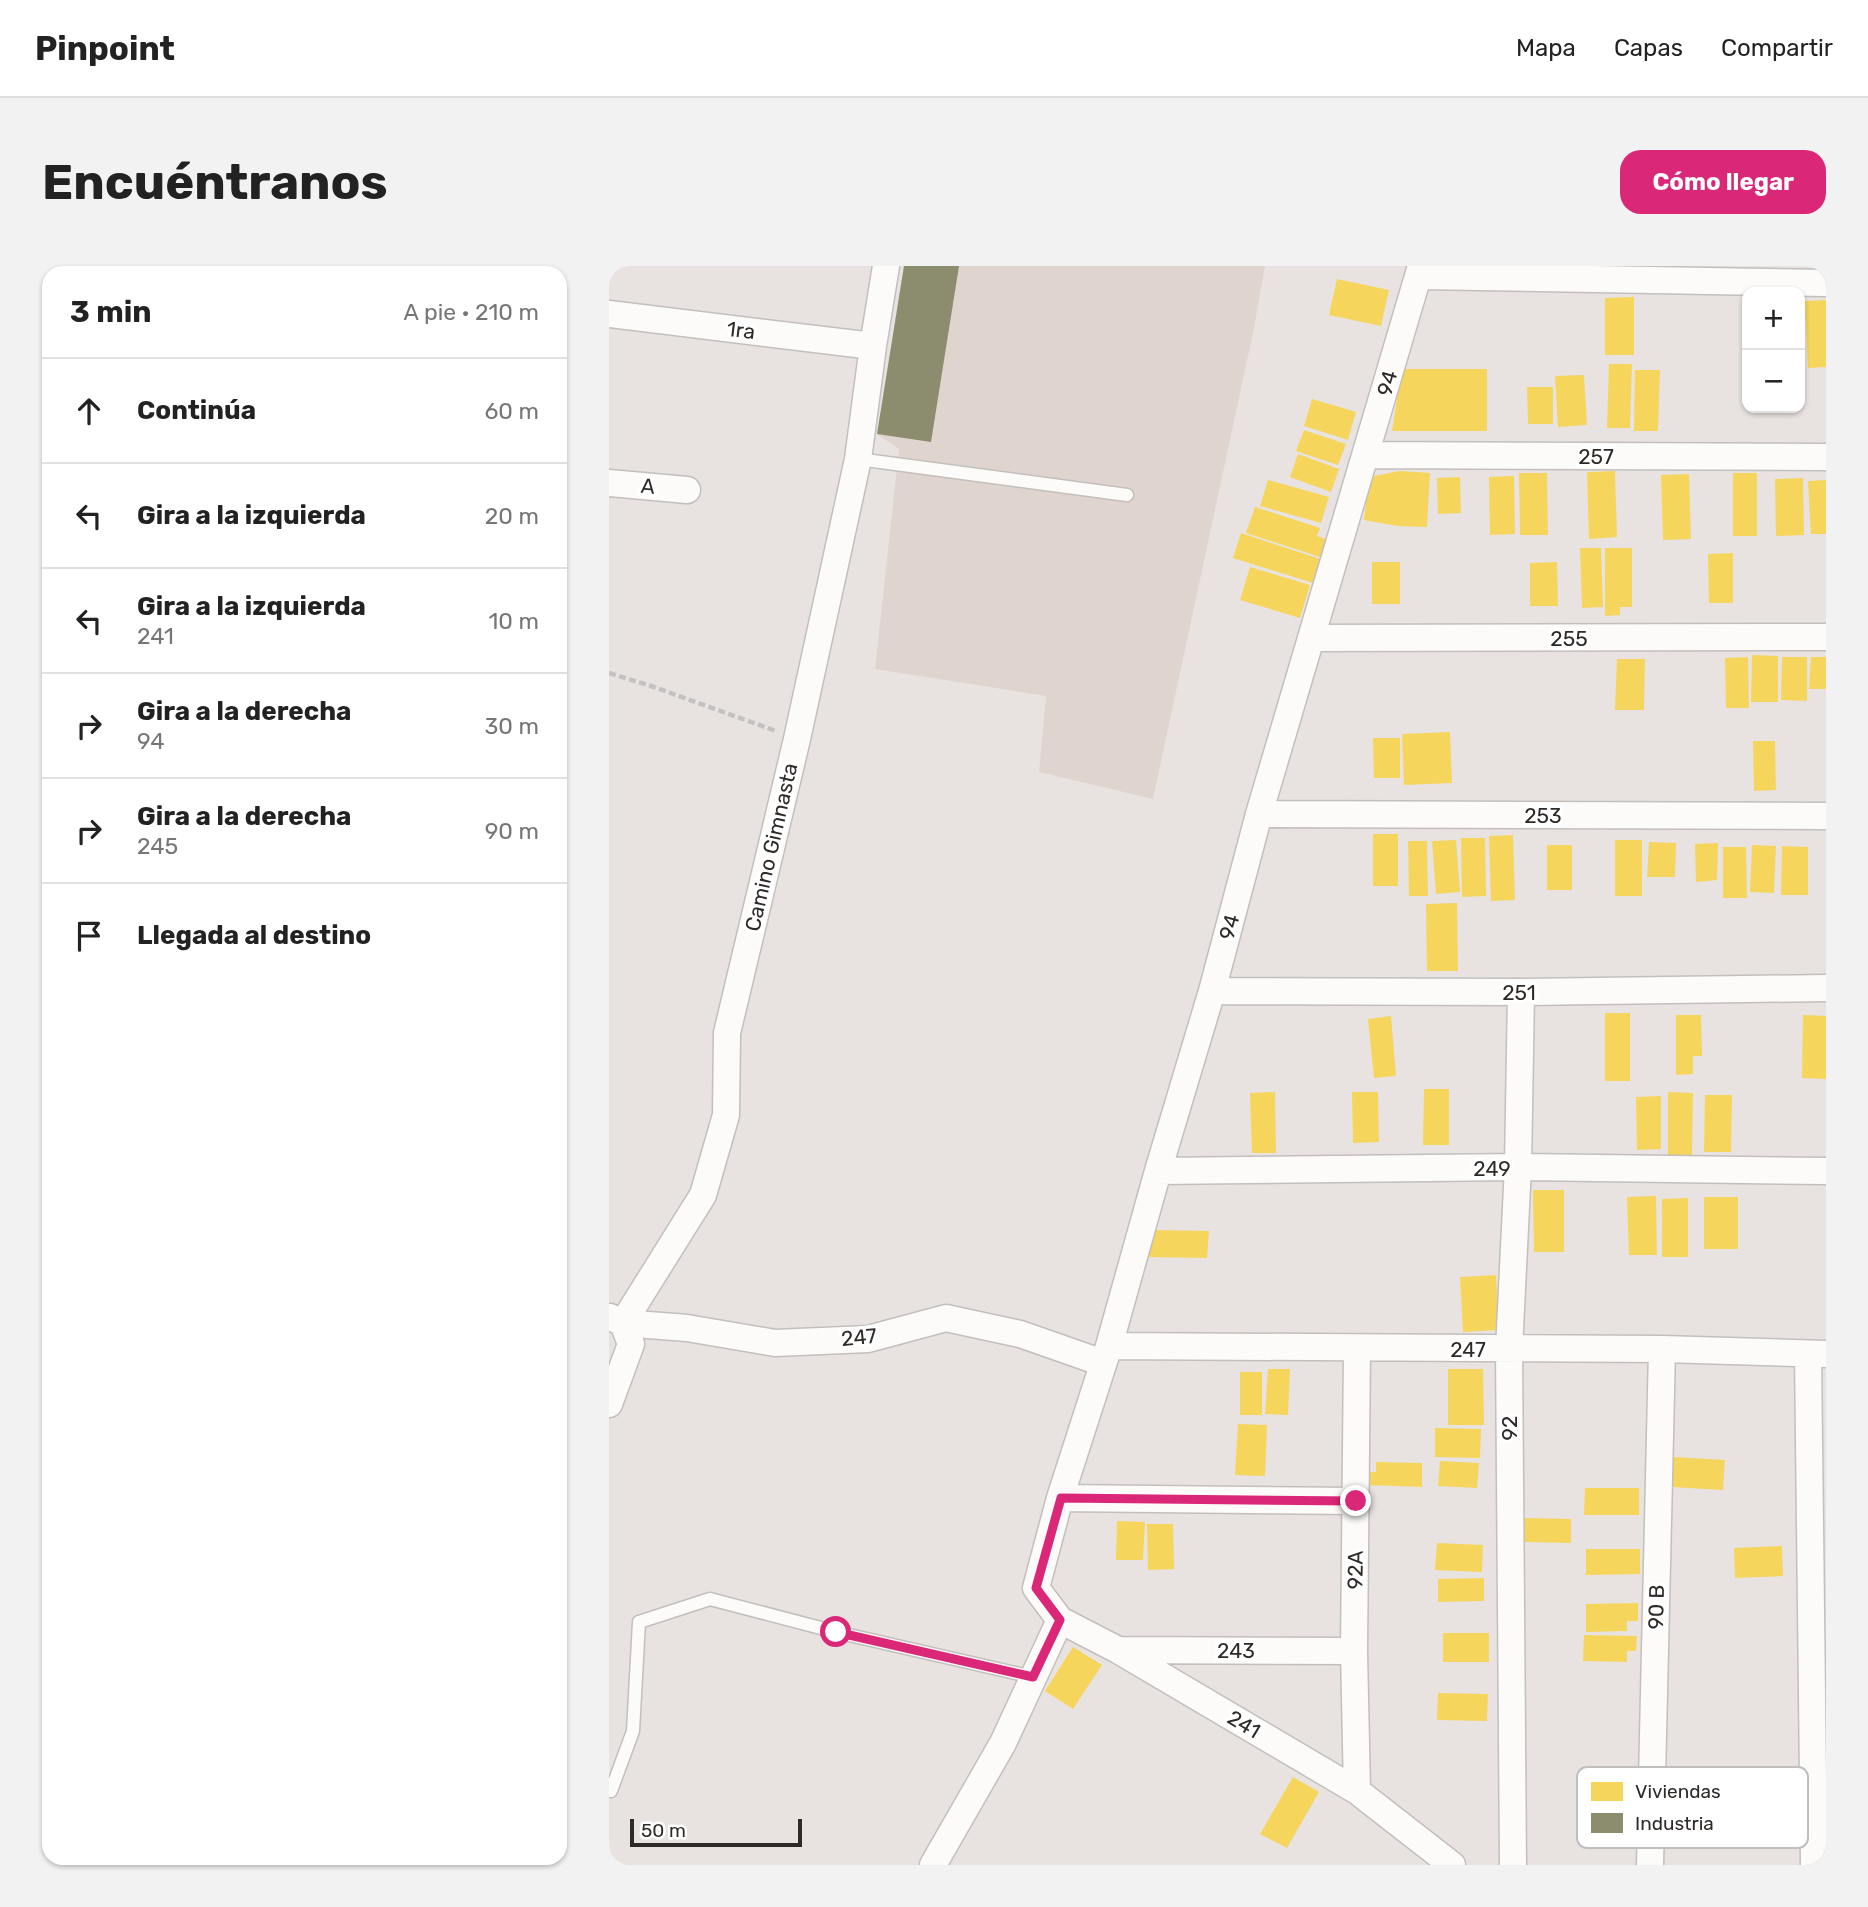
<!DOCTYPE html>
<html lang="es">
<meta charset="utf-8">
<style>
body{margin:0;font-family:Rubik,sans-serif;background:#f2f2f2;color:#222}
.controls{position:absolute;right:21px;top:21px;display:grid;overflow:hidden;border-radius:14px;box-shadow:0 2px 5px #0004}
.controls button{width:63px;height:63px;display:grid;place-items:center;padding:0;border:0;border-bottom:2px solid #e0e0e0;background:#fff;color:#222;font:35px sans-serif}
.scale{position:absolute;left:21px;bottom:18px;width:172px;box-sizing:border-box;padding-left:7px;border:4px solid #2d2a28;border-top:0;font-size:19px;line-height:24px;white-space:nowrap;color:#2d2a28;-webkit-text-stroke:5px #fff;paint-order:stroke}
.stop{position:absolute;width:21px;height:21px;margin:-16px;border:5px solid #db2777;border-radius:50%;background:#fff}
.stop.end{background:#db2777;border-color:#fff;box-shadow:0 2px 7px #0008}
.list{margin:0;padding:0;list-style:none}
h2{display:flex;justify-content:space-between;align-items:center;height:91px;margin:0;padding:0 28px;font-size:30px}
h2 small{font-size:23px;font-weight:400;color:#767676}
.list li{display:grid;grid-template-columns:46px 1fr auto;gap:21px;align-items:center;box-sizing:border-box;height:105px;padding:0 28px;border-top:2px solid #e0e0e0}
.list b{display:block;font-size:26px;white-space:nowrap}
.list p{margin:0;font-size:23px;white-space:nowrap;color:#767676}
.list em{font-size:23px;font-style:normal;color:#767676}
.icon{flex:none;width:38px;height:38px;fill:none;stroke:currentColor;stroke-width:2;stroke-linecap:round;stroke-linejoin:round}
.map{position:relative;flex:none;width:1217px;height:1599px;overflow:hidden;border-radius:21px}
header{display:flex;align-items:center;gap:42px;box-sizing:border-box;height:98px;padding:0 35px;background:#fff;border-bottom:2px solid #e0e0e0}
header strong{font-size:33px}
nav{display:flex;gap:38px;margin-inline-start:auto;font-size:24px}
.intro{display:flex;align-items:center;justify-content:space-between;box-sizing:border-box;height:168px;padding:0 42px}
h1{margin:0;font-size:49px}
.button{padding:18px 32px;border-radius:21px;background:#db2777;color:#fff;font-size:24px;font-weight:700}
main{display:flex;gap:42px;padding:0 42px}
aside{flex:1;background:#fff;border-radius:21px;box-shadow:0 2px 5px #0004}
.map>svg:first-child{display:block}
.built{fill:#e0d4cf}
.homes{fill:#f6d55c}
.industry{fill:#8c8c6e}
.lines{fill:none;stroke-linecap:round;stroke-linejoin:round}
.lane-casing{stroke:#c2bfbd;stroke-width:15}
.street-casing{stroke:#c2bfbd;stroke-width:29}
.path{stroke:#c4c2c1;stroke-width:4.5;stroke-dasharray:7 3.5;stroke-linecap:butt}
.lane{stroke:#fcfbfa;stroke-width:12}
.street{stroke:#fcfbfa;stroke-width:26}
.route{stroke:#db2777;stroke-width:9}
.labels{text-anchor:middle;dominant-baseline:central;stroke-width:7;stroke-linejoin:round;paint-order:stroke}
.street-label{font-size:21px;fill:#2d2a28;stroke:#fff}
.key{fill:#fff;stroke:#c0bfbe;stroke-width:2}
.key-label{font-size:19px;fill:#2d2a28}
</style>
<header>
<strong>Pinpoint</strong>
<nav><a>Mapa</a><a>Capas</a><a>Compartir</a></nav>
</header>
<div class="intro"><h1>Encuéntranos</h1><a class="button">Cómo llegar</a></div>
<main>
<aside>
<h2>3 min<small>A pie · 210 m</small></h2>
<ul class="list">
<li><svg class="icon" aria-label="ahead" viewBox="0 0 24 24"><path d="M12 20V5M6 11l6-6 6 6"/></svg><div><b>Continúa</b></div><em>60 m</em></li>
<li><svg class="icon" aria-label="left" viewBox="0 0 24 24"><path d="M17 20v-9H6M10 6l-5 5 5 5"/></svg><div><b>Gira a la izquierda</b></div><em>20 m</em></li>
<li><svg class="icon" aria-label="left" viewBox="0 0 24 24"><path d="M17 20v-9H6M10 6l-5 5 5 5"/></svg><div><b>Gira a la izquierda</b><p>241</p></div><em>10 m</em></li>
<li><svg class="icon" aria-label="right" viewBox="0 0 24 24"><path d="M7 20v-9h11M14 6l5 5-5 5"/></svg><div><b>Gira a la derecha</b><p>94</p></div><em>30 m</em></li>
<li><svg class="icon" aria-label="right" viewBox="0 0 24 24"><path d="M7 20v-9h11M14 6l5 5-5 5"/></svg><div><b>Gira a la derecha</b><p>245</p></div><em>90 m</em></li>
<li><svg class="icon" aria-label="arrive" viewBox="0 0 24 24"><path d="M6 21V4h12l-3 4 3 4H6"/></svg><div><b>Llegada al destino</b></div></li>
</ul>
</aside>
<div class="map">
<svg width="1217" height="1599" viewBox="0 0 1217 1599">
<rect width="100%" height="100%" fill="#e8e3e1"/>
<path class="built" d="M 295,0 L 656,0 L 645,62 L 544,533 L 430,506 L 437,430 L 266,403 L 290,183 L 268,168 Z"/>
<path class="homes" d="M 728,13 L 780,24 L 772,60 L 720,49 Z
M 1025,31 L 1025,89 L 996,89 L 996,32 Z
M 1217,34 L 1217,101 L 1199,102 L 1196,35 Z
M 1000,98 L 1023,98 L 1021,162 L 998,162 Z
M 793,103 L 878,103 L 878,165 L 783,165 Z
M 1026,104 L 1051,104 L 1049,165 L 1025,165 Z
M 975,109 L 978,159 L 949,161 L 946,110 Z
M 918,121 L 944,121 L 944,158 L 919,158 Z
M 703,133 L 747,146 L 739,174 L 695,160 Z
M 695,164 L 737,178 L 729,199 L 687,185 Z
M 689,188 L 730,203 L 722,226 L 681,211 Z
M 791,205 L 821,207 L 818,261 L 788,260 L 755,254 L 760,211 Z
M 1006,205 L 1008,271 L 980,273 L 978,206 Z
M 910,207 L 938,207 L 939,269 L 911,269 Z
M 1124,207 L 1148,207 L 1148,270 L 1124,270 Z
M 1080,208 L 1082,273 L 1054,274 L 1052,209 Z
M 905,210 L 906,268 L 881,269 L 880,211 Z
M 851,211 L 852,247 L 829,248 L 828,212 Z
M 1194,212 L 1195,269 L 1167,270 L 1166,213 Z
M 659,214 L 720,231 L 712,257 L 651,240 Z
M 1217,214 L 1217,268 L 1202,268 L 1199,215 Z
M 646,241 L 711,262 L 708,270 L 720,274 L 714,292 L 637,267 Z
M 632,267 L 711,293 L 704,317 L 624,292 Z
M 971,282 L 992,282 L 994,341 L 973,342 Z
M 996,282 L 1023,282 L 1023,341 L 1011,341 L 1011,349 L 996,350 Z
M 1124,287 L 1124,337 L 1100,337 L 1099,288 Z
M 763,296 L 791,296 L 791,338 L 763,338 Z
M 948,296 L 949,340 L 921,340 L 921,297 Z
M 641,301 L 701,319 L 691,352 L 631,334 Z
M 1143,389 L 1169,390 L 1169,436 L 1142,436 Z
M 1139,391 L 1140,442 L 1117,442 L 1116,392 Z
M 1173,391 L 1198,391 L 1198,435 L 1172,434 Z
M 1202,391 L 1217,391 L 1217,423 L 1200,423 Z
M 1008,393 L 1036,393 L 1035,444 L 1006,444 Z
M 841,466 L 843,517 L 795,519 L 793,468 Z
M 764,472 L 791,472 L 791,512 L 765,512 Z
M 1144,475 L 1166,475 L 1167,524 L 1145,525 Z
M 764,568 L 789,568 L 789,620 L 764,620 Z
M 904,569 L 906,634 L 882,635 L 880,570 Z
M 852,572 L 876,572 L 877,630 L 853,631 Z
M 847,574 L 851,626 L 827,628 L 823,575 Z
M 1006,574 L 1033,574 L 1033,630 L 1006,630 Z
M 799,575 L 818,575 L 819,630 L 800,630 Z
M 1040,576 L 1067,577 L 1066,611 L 1038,611 Z
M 1109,577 L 1108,614 L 1087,616 L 1086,578 Z
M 938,579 L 963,579 L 963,624 L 938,624 Z
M 1143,579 L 1167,580 L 1165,627 L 1141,626 Z
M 1173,580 L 1199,581 L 1199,629 L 1172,629 Z
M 1114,581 L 1137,581 L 1138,632 L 1114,632 Z
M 848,637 L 849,705 L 818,705 L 817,638 Z
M 996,747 L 1021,747 L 1021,815 L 996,815 Z
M 1067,749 L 1092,749 L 1093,790 L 1084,790 L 1084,808 L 1067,809 Z
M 1194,749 L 1217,750 L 1217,813 L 1193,812 Z
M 782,750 L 787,810 L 765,812 L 759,753 Z
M 815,823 L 840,823 L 840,879 L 814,879 Z
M 666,826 L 667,887 L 643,887 L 641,827 Z
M 743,826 L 769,826 L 770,876 L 744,877 Z
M 1059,826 L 1084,827 L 1083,890 L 1059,890 Z
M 1096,829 L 1123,829 L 1122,886 L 1095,886 Z
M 1052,830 L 1052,883 L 1028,884 L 1027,831 Z
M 924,924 L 955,924 L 955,986 L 925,986 Z
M 1047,930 L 1048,989 L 1020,989 L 1018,931 Z
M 1095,931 L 1129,931 L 1129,983 L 1095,983 Z
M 1079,932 L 1079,991 L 1053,991 L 1053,933 Z
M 545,964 L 600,965 L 598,992 L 537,991 Z
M 887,1009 L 890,1064 L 854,1066 L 851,1011 Z
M 659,1103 L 681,1103 L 679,1149 L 656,1148 Z
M 839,1103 L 874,1103 L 875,1159 L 839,1159 Z
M 631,1106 L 653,1106 L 653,1149 L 631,1149 Z
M 629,1158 L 658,1159 L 656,1210 L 626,1209 Z
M 826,1162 L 872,1163 L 871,1192 L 826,1191 Z
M 1064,1191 L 1116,1194 L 1114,1224 L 1062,1221 Z
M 831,1195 L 870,1197 L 868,1222 L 829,1220 Z
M 767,1196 L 813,1197 L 813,1221 L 757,1219 L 757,1206 L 767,1206 Z
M 976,1222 L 1030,1222 L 1030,1249 L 975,1249 Z
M 915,1252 L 962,1253 L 962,1277 L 914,1276 Z
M 508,1255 L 536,1256 L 534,1294 L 507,1294 Z
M 538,1258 L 564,1258 L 565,1303 L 539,1304 Z
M 828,1277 L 874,1279 L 873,1306 L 826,1304 Z
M 1173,1280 L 1174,1310 L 1126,1312 L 1125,1282 Z
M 977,1283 L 1031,1283 L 1031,1308 L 977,1309 Z
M 875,1312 L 875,1335 L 829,1336 L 829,1313 Z
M 1029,1337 L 1029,1355 L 1018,1355 L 1018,1365 L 977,1366 L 977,1338 Z
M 834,1367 L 880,1367 L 880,1396 L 834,1396 Z
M 975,1369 L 1028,1370 L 1027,1385 L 1018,1385 L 1018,1396 L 974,1395 Z
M 464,1381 L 493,1399 L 464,1443 L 436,1425 Z
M 829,1427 L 879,1428 L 878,1455 L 828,1454 Z
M 684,1511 L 710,1526 L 678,1582 L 651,1568 Z"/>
<path class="industry" d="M 295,0 L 350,0 L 322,176 L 268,168 Z"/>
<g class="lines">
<defs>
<path id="lane" d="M 249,193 L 518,229
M 2,1525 L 24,1465 L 30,1356 L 101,1333 L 227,1366 L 424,1411"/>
<path id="street" d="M 812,0 L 650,548 L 603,725 L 549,905 L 500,1080 L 451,1232 L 427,1322 L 451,1354 L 509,1384 L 748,1525 L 843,1599
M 809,10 L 1217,17
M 0,48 L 264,80
M 757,189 L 1217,191
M 0,217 L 78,224
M 702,372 L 1217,371
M 650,548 L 1217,550
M 603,725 L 912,726 L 1217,722
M 549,905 L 909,901 L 1217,905
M 1,1051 L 14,1057 L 78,1062 L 166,1077 L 259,1073 L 337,1052 L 411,1068 L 494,1097
M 500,1080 L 1053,1083 L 1217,1088
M 1199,1088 L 1205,1599
M 0,1138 L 22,1078 L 14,1057 L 94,929 L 117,849 L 118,767 L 188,473 L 249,193 L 264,80 L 277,0
M 451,1232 L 747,1235
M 512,1384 L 745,1385
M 748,1525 L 745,1385 L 748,1083
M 324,1599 L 394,1477 L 451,1354
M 904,1599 L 900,1083 L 909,901 L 912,726
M 1041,1599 L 1053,1083"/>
</defs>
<use href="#lane" class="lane-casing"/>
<use href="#street" class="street-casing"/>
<path class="path" d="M 0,407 L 45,421 L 167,465"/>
<use href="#lane" class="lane"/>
<use href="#street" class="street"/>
</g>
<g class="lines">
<path class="route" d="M 227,1366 L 424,1411 L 451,1354 L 427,1322 L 452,1232 L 747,1235"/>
</g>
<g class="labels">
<g class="street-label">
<text transform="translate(132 64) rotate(7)">1ra</text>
<text transform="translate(778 117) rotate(-74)">94</text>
<text x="987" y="190">257</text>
<text transform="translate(39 220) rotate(5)">A</text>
<text x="960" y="372">255</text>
<text x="934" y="549">253</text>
<text transform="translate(162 581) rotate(-77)">Camino Gimnasta</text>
<text transform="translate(620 661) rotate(-75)">94</text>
<text x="910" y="726">251</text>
<text x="883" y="902">249</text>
<text transform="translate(250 1071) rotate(-6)">247</text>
<text x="859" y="1083">247</text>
<text transform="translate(900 1162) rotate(-90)">92</text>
<text transform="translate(746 1304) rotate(-89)">92A</text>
<text transform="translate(1047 1341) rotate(-89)">90 B</text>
<text x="627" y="1384">243</text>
<text transform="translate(635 1458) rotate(31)">241</text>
</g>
</g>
<rect x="968" y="1501" width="231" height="81" rx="10" class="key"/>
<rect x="982" y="1516" width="32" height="19" fill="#f6d55c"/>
<rect x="982" y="1547" width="32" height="20" fill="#8c8c6e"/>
<g class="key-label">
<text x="1026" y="1532">Viviendas</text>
<text x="1026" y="1564">Industria</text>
</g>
</svg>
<div class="controls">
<button>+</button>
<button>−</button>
</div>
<div class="scale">50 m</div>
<div class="stop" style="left:227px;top:1366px"></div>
<div class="stop end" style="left:747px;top:1235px"></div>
</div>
</main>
